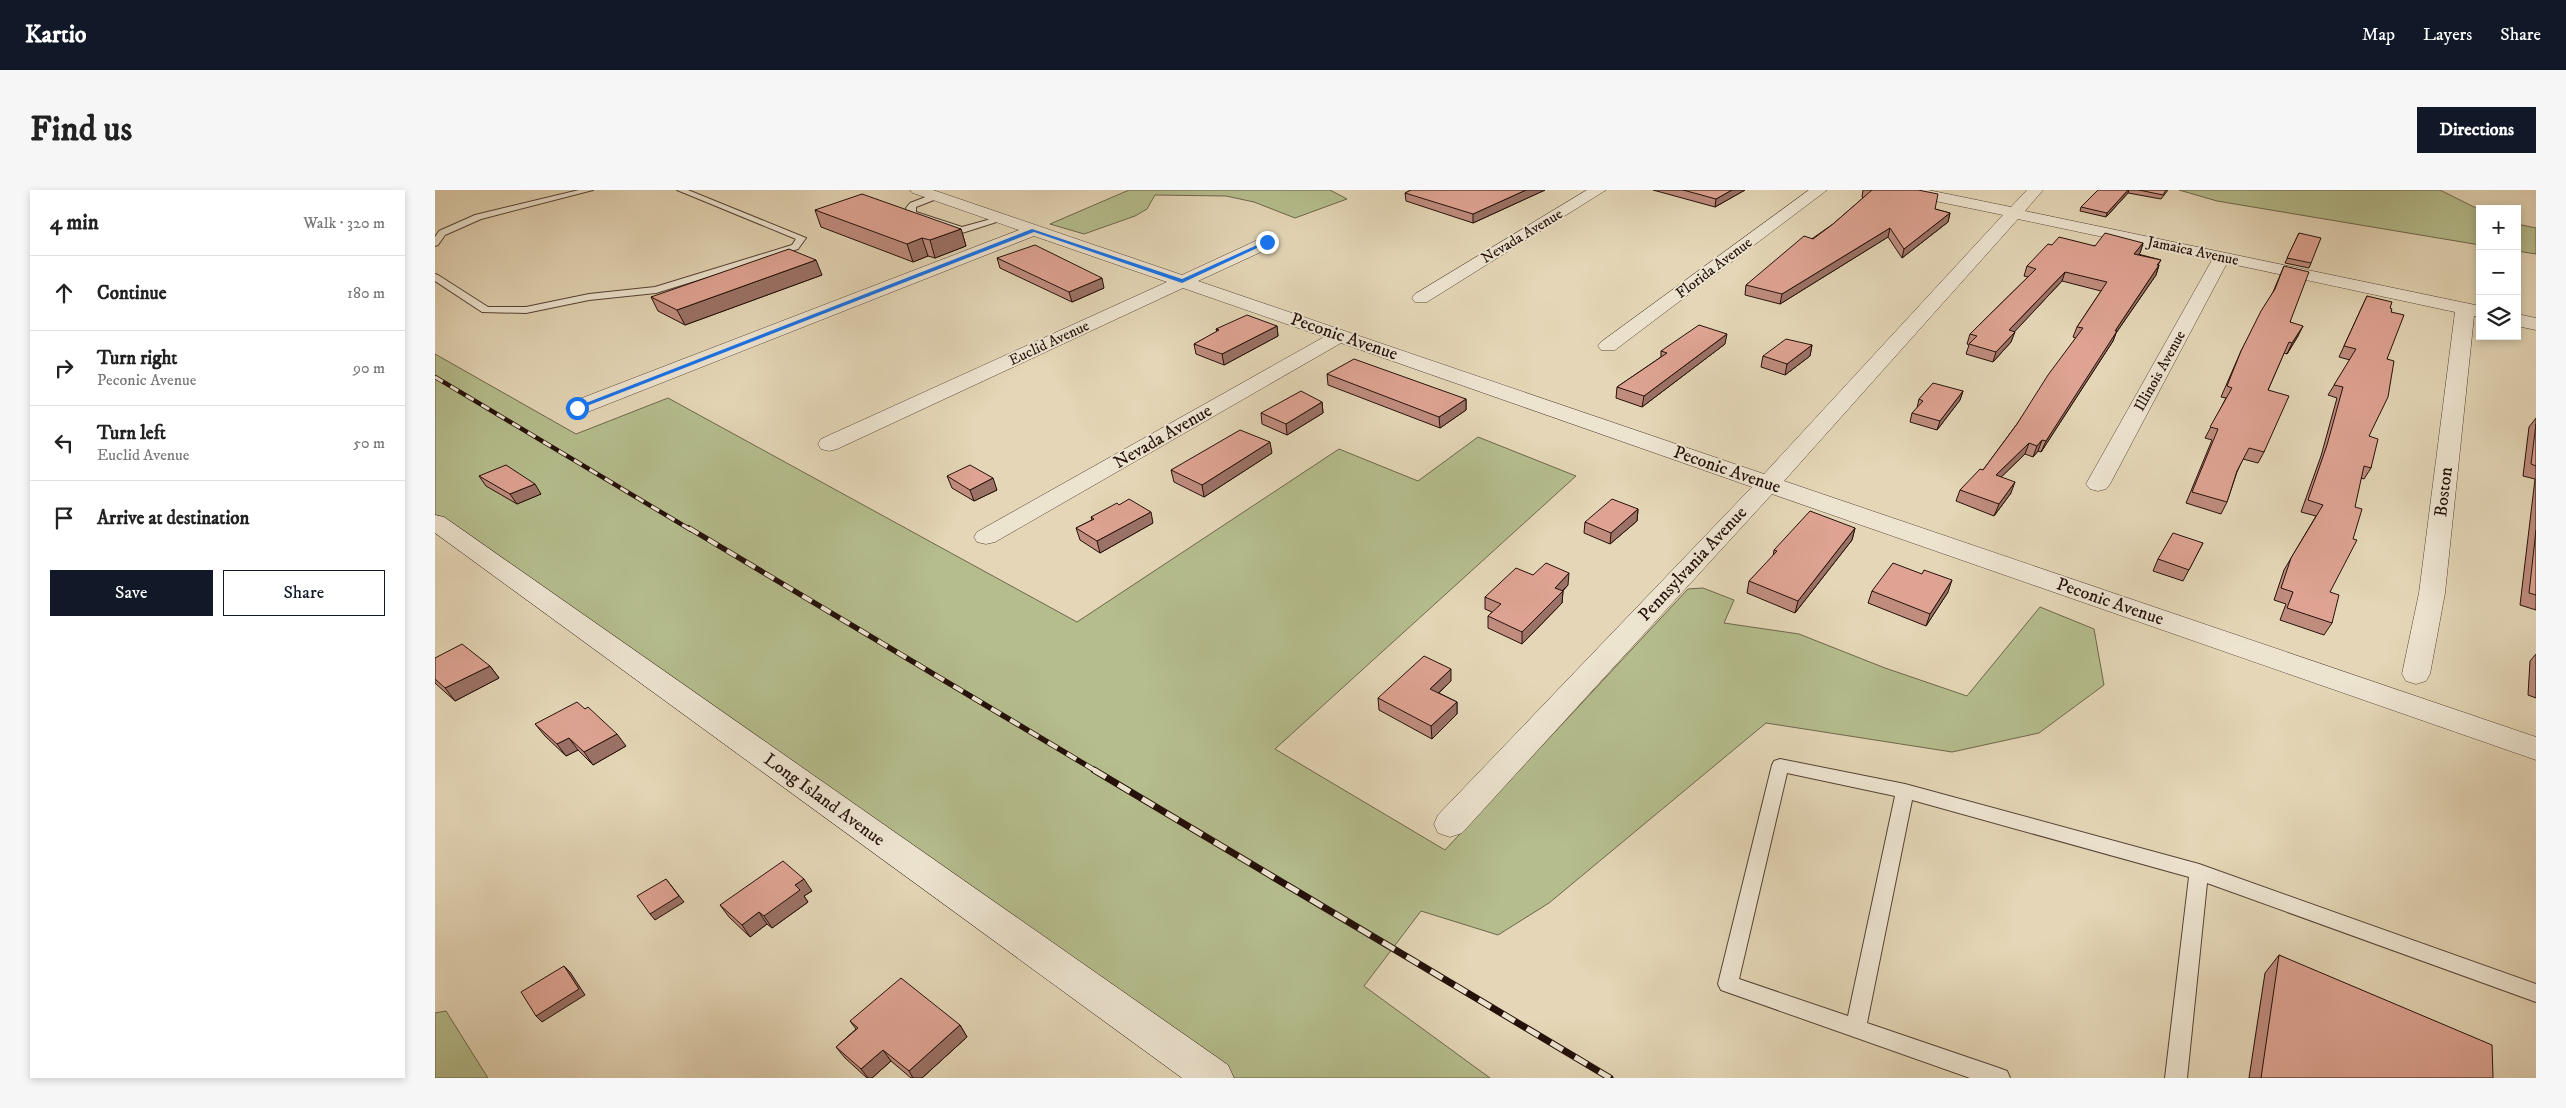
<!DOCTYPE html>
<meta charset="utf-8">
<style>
body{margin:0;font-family:"IM FELL DW Pica",serif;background:#f6f6f6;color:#222}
.controls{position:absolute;right:15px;top:15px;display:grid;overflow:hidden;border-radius:0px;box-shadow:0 2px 8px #0003}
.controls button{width:45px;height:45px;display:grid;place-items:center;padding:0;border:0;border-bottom:1px solid #e0e0e0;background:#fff;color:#222;font:25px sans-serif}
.stop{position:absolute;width:15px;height:15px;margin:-11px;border:4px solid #1a73e8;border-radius:50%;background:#fff}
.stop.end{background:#1a73e8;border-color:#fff;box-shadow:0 1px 5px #0008}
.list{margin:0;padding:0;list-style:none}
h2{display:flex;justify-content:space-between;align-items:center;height:65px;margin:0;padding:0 20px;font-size:21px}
h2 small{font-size:16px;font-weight:400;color:#767676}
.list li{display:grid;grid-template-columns:32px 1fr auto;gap:15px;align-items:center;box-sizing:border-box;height:75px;padding:0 20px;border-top:1px solid #e0e0e0}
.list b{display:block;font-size:19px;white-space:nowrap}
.list p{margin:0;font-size:16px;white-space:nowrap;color:#767676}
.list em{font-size:16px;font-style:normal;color:#767676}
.actions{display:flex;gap:10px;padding:15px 20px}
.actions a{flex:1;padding:11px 0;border:1px solid #111827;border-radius:0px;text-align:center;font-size:18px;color:#111827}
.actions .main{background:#111827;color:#fff}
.icon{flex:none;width:28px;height:28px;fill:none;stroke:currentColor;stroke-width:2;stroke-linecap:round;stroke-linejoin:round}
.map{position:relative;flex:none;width:2101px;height:888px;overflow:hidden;border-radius:0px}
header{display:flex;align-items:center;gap:30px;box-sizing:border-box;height:70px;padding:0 25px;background:#111827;color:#fff}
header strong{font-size:24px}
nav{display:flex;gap:28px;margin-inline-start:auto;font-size:18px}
.intro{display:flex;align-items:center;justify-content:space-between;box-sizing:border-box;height:120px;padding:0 30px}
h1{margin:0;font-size:35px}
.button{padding:12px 22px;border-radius:0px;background:#111827;color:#fff;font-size:18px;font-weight:700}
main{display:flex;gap:30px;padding:0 30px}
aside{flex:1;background:#fff;border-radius:0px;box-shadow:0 2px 8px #0003}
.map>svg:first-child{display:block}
.green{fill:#b5bd8d;stroke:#6d674c}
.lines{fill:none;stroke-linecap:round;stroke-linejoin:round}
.lane-casing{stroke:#554235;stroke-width:2}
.street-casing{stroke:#554235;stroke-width:1}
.secondary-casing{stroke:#25110a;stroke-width:1}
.lane{fill:#ede4d0;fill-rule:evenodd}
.street{fill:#ede4d0;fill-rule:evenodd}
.secondary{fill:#ede4d0;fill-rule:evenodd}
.rail-far2-casing{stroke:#25110a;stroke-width:4.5}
.rail-far1-casing{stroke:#25110a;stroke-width:5.5}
.rail-casing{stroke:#25110a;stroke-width:7}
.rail-far2{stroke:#ede4d0;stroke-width:3;stroke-dasharray:9;stroke-linecap:butt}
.rail-far1{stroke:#ede4d0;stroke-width:4;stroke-dasharray:11;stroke-linecap:butt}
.rail{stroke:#ede4d0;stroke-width:5;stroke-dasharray:14;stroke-linecap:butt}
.wall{fill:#bf8c7e;stroke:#25110a}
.shaded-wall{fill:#9b7266;stroke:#25110a}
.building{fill:#dea392;stroke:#25110a}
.route{fill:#1a73e8}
.labels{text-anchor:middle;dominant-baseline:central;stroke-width:4;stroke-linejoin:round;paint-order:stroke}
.far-street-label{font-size:15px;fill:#25110a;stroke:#ede4d0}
.street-label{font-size:18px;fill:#25110a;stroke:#ede4d0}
</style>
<header>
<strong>Kartio</strong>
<nav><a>Map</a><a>Layers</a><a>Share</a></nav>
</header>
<div class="intro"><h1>Find us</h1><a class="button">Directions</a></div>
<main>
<aside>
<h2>4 min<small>Walk · 320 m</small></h2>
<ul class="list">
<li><svg class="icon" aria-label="ahead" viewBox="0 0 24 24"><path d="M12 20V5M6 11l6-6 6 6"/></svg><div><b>Continue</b></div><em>180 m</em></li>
<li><svg class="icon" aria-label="right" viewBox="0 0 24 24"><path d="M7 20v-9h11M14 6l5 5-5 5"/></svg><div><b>Turn right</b><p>Peconic Avenue</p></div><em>90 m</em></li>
<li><svg class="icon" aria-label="left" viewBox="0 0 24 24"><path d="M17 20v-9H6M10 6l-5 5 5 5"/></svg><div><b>Turn left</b><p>Euclid Avenue</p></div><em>50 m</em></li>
<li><svg class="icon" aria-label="arrive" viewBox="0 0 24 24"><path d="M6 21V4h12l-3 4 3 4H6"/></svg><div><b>Arrive at destination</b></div></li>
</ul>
<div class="actions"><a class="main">Save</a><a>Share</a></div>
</aside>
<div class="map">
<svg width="2101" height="888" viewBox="0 0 2101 888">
<rect width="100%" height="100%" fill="#e4d6b6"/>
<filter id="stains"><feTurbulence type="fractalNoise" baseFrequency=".004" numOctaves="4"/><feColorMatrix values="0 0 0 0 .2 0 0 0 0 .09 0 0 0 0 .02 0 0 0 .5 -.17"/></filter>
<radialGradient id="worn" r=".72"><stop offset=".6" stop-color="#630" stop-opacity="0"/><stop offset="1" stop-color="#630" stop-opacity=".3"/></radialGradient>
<path class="green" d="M 694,0 L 895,0 L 912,9 L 860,28 L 819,12 L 791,6 L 720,5 L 712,19 L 700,26 L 649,44 L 615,34 Z
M 1744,0 L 2005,0 L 2045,20 L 2045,55 L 1782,11 Z
M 2082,34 L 2101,38 L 2101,64 L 2082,61 Z
M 0,164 L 141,244 L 233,208 L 642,432 L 904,259 L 983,291 L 1043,247 L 1141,286 L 840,559 L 1010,660 L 1253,399 L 1268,398 L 1299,410 L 1289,433 L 1364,444 L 1450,478 L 1532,506 L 1605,417 L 1659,439 L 1669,495 L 1604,543 L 1517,562 L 1331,533 L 1114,713 L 1063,745 L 986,721 L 929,796 L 1055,888 L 779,888 L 0,332 Z
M 11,821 L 53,888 L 0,888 L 0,823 Z"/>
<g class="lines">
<defs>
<path id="lane" d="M 144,0 L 158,0 L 46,29 L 10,45 L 3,55 L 0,56 L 0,47 L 4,41 L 40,25 Z
M 242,0 L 253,0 L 371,48 L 363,59 L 221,103 L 154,110 L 91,123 L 47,122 L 0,91 L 0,84 L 3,85 L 53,117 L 91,117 L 154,104 L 220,97 L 357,55 L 361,49 Z
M 501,3 L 504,4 L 504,8 L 481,17 L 481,22 L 527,37 L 567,26 L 571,29 L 527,43 L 474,26 L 471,18 L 475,13 Z
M 1345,569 L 1470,594 L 1764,674 L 2101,794 L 2101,812 L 1772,693 L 1752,888 L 1730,888 L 1754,687 L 1477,610 L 1432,833 L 1564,878 L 1572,881 L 1575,888 L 1535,888 L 1286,800 L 1283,794 L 1337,575 L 1339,571 ZM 1352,583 L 1460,606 L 1413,826 L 1304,789 Z"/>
<path id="street" d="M 475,0 L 498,0 L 747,85 L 827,48 L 839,48 L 841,52 L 839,56 L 763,91 L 1329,284 L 1568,25 L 1471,5 L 1463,0 L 1493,0 L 1576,17 L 1592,0 L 1608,0 L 1590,21 L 2045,116 L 2045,128 L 2039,126 L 2010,403 L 1995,484 L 1991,491 L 1981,494 L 1971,491 L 1967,484 L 1984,403 L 2020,122 L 1792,73 L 1675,294 L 1671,299 L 1663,301 L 1655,299 L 1651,294 L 1777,70 L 1583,29 L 1349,291 L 2101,547 L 2101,570 L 1337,304 L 1027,643 L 1015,647 L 1003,643 L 999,634 L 1003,625 L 1317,297 L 906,153 L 560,352 L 551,354 L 542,352 L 539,347 L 542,342 L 889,147 L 748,98 L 402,259 L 394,261 L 386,259 L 383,254 L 386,249 L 732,92 L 599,46 L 150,223 L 142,224 L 134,223 L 131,218 L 134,213 L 584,40 L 478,3 Z
M 1152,0 L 1171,0 L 992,112 L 980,112 L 977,108 L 980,104 Z
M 1374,0 L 1392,0 L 1180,160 L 1166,160 L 1163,156 L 1166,152 Z
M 2082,124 L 2101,128 L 2101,140 L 2082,136 Z"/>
<path id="secondary" d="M 0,325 L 9,327 L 793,875 L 799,888 L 747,888 L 0,343 Z"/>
</defs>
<use href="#lane" class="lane-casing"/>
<use href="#street" class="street-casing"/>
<use href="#secondary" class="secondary-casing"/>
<use href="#lane" class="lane"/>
<use href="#street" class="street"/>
<use href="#secondary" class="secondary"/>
<defs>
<path id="rail-far2" d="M 0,187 L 256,340"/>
<path id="rail-far1" d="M 254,338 L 661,581"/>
<path id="rail" d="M 659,580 L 1175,888"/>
</defs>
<use href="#rail-far2" class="rail-far2-casing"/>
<use href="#rail-far1" class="rail-far1-casing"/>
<use href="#rail" class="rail-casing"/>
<use href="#rail-far2" class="rail-far2"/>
<use href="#rail-far1" class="rail-far1"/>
<use href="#rail" class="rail"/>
</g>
<path class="wall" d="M 976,0 L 1110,0 L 1038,33 L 971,11 L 970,3 Z
M 1218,0 L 1310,0 L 1280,17 Z
M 1428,0 L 1483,0 L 1500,19 L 1515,23 L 1513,32 L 1467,68 L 1453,47 L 1345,114 L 1310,105 L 1311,95 L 1398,34 L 1428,8 L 1427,7 Z
M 1663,0 L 1733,0 L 1726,9 L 1693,3 L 1671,27 L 1645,21 L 1646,17 Z
M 380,20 L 526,39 L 531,56 L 500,68 L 493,66 L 478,72 L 386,37 Z
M 1864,43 L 1876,73 L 1874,78 L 1850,73 Z
M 1708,53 L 1705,63 L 1703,64 L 1726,70 L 1723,75 L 1724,75 L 1721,85 L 1681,143 L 1678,151 L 1606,262 L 1603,261 L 1598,267 L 1590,264 L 1566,287 L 1576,303 L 1559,326 L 1521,311 L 1525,300 L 1548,280 L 1582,234 L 1641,148 L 1638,147 L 1642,137 L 1666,101 L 1627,91 L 1579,142 L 1576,152 L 1558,172 L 1531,164 L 1534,155 L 1532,154 L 1535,144 L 1593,87 L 1589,86 L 1592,76 L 1617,55 L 1660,56 Z
M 562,68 L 669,98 L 637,112 L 565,78 Z
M 1849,76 L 1855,132 L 1863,146 L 1852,164 L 1849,163 L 1833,200 L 1829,262 L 1823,273 L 1808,269 L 1802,282 L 1792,312 L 1786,324 L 1751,313 L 1777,250 L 1770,248 L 1791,208 L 1786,207 L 1806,161 L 1838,102 Z
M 387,85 L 250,135 L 223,121 L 216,107 Z
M 1932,106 L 1955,118 L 1956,122 L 1952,169 L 1934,246 L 1936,278 L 1929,289 L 1926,288 L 1895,402 L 1897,433 L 1889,445 L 1845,430 L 1851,414 L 1839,410 L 1849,380 L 1881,326 L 1866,322 L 1886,266 L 1902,208 L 1893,205 L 1915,170 L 1904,167 Z
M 842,136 L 843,146 L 789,175 L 761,164 L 759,154 L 782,142 L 781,139 Z
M 1290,154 L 1207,217 L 1181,208 L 1182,197 L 1226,167 L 1226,161 Z
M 1377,155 L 1375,166 L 1350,185 L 1326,177 L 1328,166 Z
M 892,184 L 1031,209 L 1031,220 L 1005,238 L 893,195 Z
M 1528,201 L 1525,210 L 1502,240 L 1475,232 L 1477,223 L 1482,218 L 1484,209 Z
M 887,212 L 888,223 L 852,245 L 827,234 L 826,223 Z
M 2101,228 L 2101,420 L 2085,415 L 2100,289 L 2088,286 L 2094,237 Z
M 837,263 L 769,307 L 739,292 L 736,280 Z
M 44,286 L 106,304 L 82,314 L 51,296 Z
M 512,286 L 562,300 L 539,311 L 517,298 Z
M 1203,319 L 1202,331 L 1175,354 L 1149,343 L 1150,332 Z
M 656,327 L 718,333 L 665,363 L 645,350 L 641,338 L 657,330 Z
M 1420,338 L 1417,350 L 1360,423 L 1312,403 L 1314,391 L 1338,367 L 1339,360 Z
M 1768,353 L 1748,391 L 1718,381 L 1723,369 Z
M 1098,385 L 1133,395 L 1128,401 L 1127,413 L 1087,454 L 1053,438 L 1053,426 L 1057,422 L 1050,419 L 1050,407 Z
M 1437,401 L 1513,402 L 1491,436 L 1433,413 Z
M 2101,464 L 2101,508 L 2093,505 L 2095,471 Z
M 0,468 L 55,476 L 64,488 L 20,511 L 0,493 Z
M 1016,491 L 1004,503 L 1022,512 L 1022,524 L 997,549 L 944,520 L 943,508 Z
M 150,519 L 191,556 L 158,575 L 143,560 L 131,566 L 110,546 L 100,534 Z
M 377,701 L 369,706 L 373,712 L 337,738 L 332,734 L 315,747 L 294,727 L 285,715 Z
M 1844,765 L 2058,888 L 1814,888 L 1830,783 Z
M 415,831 L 525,835 L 532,847 L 487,888 L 476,888 L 456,871 L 437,888 L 432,888 L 410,868 L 401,857 L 421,839 Z"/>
<path class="shaded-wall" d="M 1091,0 L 1110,0 L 1038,33 L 1038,24 Z
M 1297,0 L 1310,0 L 1280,17 L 1281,9 Z
M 1693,0 L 1694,0 L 1693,3 L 1671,27 L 1672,23 Z
M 1515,23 L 1513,32 L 1467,68 L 1469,59 Z
M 1455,38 L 1453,47 L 1345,114 L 1347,104 Z
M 526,39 L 531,56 L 500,68 L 495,50 Z
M 487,48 L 493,66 L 478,72 L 472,54 Z
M 1708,53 L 1705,63 L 1695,73 L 1699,64 Z
M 381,70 L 387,85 L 250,135 L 242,120 Z
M 1724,75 L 1721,85 L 1681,143 L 1678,151 L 1606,262 L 1611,251 L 1680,141 Z
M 1630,82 L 1627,91 L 1571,151 L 1574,140 Z
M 667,88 L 669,98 L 637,112 L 634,102 Z
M 842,136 L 843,146 L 789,175 L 787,164 Z
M 1868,136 L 1863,146 L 1852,164 L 1857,153 Z
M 1580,142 L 1576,152 L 1558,172 L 1561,162 Z
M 1292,144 L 1290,154 L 1207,217 L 1209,206 Z
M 1377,155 L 1375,166 L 1350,185 L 1352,174 Z
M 1528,201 L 1525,210 L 1502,240 L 1505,231 Z
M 1031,209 L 1031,220 L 1005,238 L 1004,227 Z
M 887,212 L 888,223 L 852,245 L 851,234 Z
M 1607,250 L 1603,261 L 1598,267 L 1602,256 Z
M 835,252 L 837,263 L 769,307 L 767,295 Z
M 1594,253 L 1590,264 L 1557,296 L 1561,285 Z
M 558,288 L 562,300 L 539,311 L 535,300 Z
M 1580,292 L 1576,303 L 1559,326 L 1564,314 Z
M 100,294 L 106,304 L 82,314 L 75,304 Z
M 1203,319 L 1202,331 L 1175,354 L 1176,343 Z
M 716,322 L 718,333 L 665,363 L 662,351 Z
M 1420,338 L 1417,350 L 1360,423 L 1363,411 Z
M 1134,383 L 1133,395 L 1119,409 L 1120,398 Z
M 1517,390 L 1513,402 L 1491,436 L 1495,424 Z
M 1128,401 L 1127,413 L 1087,454 L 1087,442 Z
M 55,476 L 64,488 L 20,511 L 10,498 Z
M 1016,479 L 1016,491 L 995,511 L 995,499 Z
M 1022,512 L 1022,524 L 997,549 L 996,536 Z
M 182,544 L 191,556 L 158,575 L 149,562 Z
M 134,548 L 143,560 L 131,566 L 122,554 Z
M 231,689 L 249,712 L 220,730 L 215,724 Z
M 369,689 L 377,701 L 369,706 L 373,712 L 337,738 L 329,726 L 360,695 Z
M 324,722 L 332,734 L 315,747 L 307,735 Z
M 129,776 L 135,782 L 150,805 L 107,832 L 101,826 Z
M 525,835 L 532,847 L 487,888 L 478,888 L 474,881 Z
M 448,860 L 456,871 L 437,888 L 433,888 L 426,879 Z"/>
<path class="building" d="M 976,0 L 1091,0 L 1038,24 L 970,3 Z
M 1248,0 L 1297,0 L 1281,9 Z
M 1436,0 L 1483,0 L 1503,4 L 1500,19 L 1515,23 L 1469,59 L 1455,38 L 1347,104 L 1311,95 L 1369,46 L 1378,49 L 1398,34 L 1437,0 Z
M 1663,0 L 1693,0 L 1672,23 L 1646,17 Z
M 1704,0 L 1731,0 L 1728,5 Z
M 427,4 L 526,39 L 495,50 L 487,48 L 472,54 L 380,20 Z
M 1670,43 L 1708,53 L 1699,64 L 1726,70 L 1722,75 L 1724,75 L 1680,141 L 1682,141 L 1611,251 L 1607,250 L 1602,256 L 1594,253 L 1561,285 L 1580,292 L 1564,314 L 1525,300 L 1545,279 L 1548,280 L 1582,234 L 1613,185 L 1648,138 L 1642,137 L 1672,92 L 1630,82 L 1574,140 L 1580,142 L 1561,162 L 1534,154 L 1542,146 L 1535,144 L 1601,79 L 1592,76 L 1613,54 L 1617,55 L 1624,47 L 1660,56 Z
M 1864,43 L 1886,48 L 1876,73 L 1852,68 Z
M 600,55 L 667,88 L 634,102 L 562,68 Z
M 354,59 L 381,70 L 242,120 L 216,107 Z
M 1849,76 L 1874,82 L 1855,132 L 1868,136 L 1857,153 L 1854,152 L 1833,200 L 1854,206 L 1829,262 L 1814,258 L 1802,281 L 1792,312 L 1757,302 L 1783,239 L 1775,237 L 1797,198 L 1792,196 L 1806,161 L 1826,121 L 1840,99 Z
M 1932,106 L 1957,112 L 1955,118 L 1957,119 L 1956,122 L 1969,125 L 1952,169 L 1959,171 L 1953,207 L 1934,246 L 1943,249 L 1936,278 L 1929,276 L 1920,317 L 1927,319 L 1918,349 L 1922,350 L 1895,402 L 1904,405 L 1897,433 L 1852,418 L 1858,402 L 1846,398 L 1856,368 L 1888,315 L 1873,310 L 1892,255 L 1908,197 L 1899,195 L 1921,159 L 1909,156 Z
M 812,125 L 842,136 L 787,164 L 759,154 L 784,140 L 781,139 Z
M 1264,135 L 1292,144 L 1209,206 L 1182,197 L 1232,163 L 1226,161 Z
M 1351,149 L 1377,155 L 1352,174 L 1328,166 Z
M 919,169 L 1031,209 L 1004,227 L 892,184 Z
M 1498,193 L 1528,201 L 1505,231 L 1477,223 L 1488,211 L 1484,209 Z
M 866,201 L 887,212 L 851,234 L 826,223 Z
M 2101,234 L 2101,276 L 2096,274 Z
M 805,240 L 835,252 L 767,295 L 736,280 Z
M 71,275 L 100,294 L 75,304 L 44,286 Z
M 535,275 L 558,288 L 535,300 L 512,286 Z
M 694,309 L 716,322 L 662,351 L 641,338 L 659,329 L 656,327 L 682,313 L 684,315 Z
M 1177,309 L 1203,319 L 1176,343 L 1150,332 Z
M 1375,321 L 1420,338 L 1363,411 L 1314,391 L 1342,361 L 1339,360 Z
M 2101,340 L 2101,405 L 2094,403 Z
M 1738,343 L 1768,353 L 1754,380 L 1723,369 Z
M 1111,373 L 1134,383 L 1120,398 L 1128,401 L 1087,442 L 1053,426 L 1066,414 L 1050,407 L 1081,378 L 1098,385 Z
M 1458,373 L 1487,384 L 1489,380 L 1517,390 L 1495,424 L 1437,401 Z
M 27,454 L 55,476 L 10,498 L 0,489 L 0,468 Z
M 989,466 L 1016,479 L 995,499 L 1022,512 L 996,536 L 943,508 Z
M 142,512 L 150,519 L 153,517 L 182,544 L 149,562 L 134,548 L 122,554 L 100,534 Z
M 348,671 L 369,689 L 360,695 L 365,700 L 329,726 L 324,722 L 307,735 L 285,715 Z
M 231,689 L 244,706 L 215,724 L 202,706 Z
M 1844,765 L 2057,855 L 2058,888 L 1826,888 Z
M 129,776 L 144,799 L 101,826 L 86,802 Z
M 466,788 L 525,835 L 474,881 L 448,860 L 426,879 L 401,857 L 423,838 L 415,831 Z"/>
<path class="route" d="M 597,39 L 747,89 L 831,51 L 835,52 L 747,93 L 599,42 L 144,219 L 138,218 Z"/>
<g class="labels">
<g class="far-street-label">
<text transform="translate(1087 46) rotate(-31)">Nevada Avenue</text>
<text transform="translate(1758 61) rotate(12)">Jamaica Avenue</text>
<text transform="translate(1279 78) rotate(-37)">Florida Avenue</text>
<text transform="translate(614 153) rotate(-25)">Euclid Avenue</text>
<text transform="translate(1725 181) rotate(-61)">Illinois Avenue</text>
</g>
<g class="street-label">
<text transform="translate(909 147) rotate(19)">Peconic Avenue</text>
<text transform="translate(728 247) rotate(-30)">Nevada Avenue</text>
<text transform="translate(1292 280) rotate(19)">Peconic Avenue</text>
<text transform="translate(2009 302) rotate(-83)">Boston</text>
<text transform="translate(1258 374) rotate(-47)">Pennsylvania Avenue</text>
<text transform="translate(1675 412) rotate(19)">Peconic Avenue</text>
<text transform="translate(389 610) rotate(36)">Long Island Avenue</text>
</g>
</g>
<rect width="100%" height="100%" filter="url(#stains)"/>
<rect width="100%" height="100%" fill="url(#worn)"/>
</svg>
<div class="controls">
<button>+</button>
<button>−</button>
<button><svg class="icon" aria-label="layers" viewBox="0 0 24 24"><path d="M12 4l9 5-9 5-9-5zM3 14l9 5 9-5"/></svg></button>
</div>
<div class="stop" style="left:142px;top:218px"></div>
<div class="stop end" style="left:832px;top:52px"></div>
</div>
</main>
